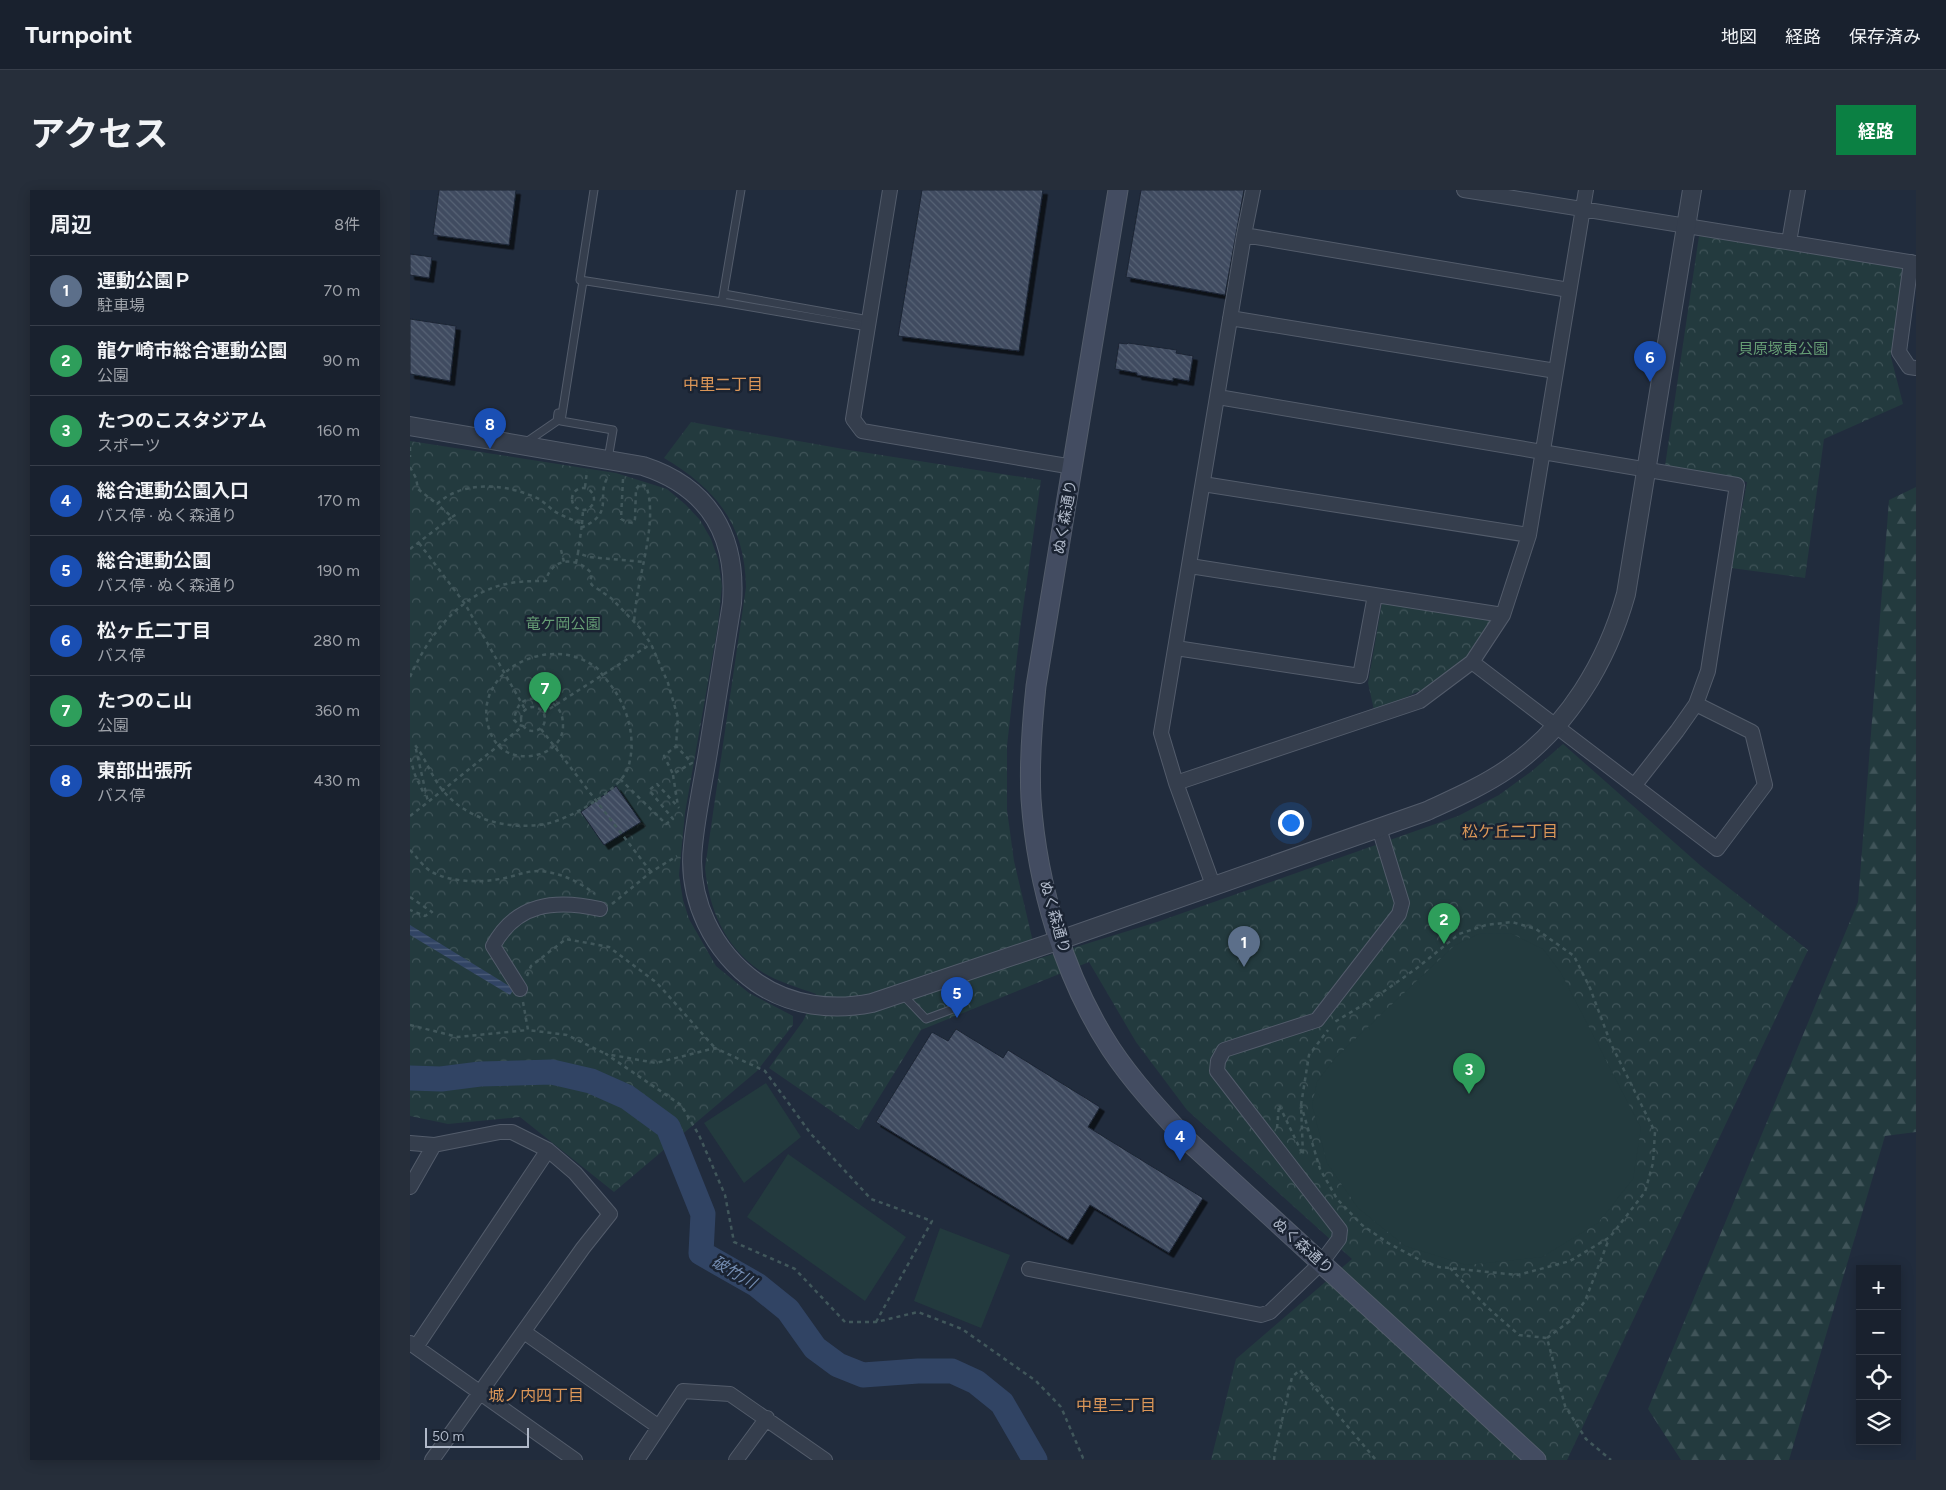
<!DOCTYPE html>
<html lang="ja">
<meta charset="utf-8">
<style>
body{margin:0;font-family:Figtree,"Noto Sans JP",sans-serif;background:#262e3a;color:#f1f3f6}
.controls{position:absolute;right:15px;bottom:15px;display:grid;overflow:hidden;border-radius:0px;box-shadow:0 2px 12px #0003}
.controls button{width:45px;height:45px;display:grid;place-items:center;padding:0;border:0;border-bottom:1px solid #373e4a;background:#19212e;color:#f1f3f6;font:25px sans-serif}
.scale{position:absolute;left:15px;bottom:12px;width:104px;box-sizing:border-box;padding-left:5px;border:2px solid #b0b9c9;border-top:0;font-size:14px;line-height:18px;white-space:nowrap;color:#b0b9c9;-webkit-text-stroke:4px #1a2332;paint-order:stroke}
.you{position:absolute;left:880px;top:632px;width:18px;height:18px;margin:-12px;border:4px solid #fff;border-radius:50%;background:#1a73e8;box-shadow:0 0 0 8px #1a73e833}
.badge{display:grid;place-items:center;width:32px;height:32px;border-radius:50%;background:#0b8043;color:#fff;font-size:16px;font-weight:700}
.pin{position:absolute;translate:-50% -41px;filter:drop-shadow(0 1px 2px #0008)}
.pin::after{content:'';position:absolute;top:26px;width:18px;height:15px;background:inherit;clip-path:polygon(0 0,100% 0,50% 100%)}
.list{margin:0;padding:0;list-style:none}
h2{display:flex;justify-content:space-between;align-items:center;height:65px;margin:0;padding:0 20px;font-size:21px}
h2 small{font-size:16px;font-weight:400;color:#9fa3aa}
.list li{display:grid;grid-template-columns:32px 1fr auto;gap:15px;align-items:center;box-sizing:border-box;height:70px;padding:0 20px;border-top:1px solid #373e4a}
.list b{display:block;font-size:19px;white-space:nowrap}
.list p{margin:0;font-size:16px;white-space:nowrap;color:#9fa3aa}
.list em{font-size:16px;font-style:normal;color:#9fa3aa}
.icon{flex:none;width:28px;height:28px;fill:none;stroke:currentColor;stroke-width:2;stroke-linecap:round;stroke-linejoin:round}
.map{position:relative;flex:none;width:1506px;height:1270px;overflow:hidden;border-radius:0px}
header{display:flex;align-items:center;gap:30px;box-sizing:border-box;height:70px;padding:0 25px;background:#19212e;border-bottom:1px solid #373e4a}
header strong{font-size:24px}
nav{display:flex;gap:28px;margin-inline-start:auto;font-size:18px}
.intro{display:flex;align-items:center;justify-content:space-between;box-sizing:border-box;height:120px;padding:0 30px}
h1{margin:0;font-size:35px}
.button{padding:12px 22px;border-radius:0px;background:#0b8043;color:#fff;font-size:18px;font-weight:700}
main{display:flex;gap:30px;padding:0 30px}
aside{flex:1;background:#19212e;border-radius:0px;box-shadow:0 2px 12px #0003}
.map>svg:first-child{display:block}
.forest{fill:url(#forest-firs)}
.park{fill:url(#park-crowns)}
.pitch{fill:#233a3e}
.water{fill:url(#water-rules)}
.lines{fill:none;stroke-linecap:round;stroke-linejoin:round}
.river{stroke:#314464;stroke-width:25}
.building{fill:url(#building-back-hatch);stroke:#1c2534;filter:url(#shadow)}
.service-casing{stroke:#535c6b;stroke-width:9}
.minor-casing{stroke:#535c6b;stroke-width:16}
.tertiary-casing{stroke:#535c6b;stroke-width:20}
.secondary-casing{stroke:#535c6b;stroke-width:21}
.path{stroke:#41575b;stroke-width:2.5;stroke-dasharray:4 4;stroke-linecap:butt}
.service{stroke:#353e4d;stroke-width:7}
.minor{stroke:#353e4d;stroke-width:14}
.tertiary{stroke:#353e4d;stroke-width:18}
.secondary{stroke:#434c61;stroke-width:19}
.labels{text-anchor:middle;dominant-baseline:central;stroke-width:5;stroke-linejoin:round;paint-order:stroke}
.park-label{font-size:15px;fill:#659c74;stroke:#1a2332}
.street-label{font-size:15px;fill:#b0b9c9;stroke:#1a2332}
.neighbourhood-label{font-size:16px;fill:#dc9758;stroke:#1a2332}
.water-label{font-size:16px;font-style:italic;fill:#758eb3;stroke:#1a2332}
</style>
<header>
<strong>Turnpoint</strong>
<nav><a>地図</a><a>経路</a><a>保存済み</a></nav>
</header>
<div class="intro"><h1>アクセス</h1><a class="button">経路</a></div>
<main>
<aside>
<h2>周辺<small>8件</small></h2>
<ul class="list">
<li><span class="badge" style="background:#5c6f8a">1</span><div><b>運動公園Ｐ</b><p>駐車場</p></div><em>70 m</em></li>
<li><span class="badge" style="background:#2e9e5b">2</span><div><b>龍ケ崎市総合運動公園</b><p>公園</p></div><em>90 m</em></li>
<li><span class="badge" style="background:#2e9e5b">3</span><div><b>たつのこスタジアム</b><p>スポーツ</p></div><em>160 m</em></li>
<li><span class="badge" style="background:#1a4fb4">4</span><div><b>総合運動公園入口</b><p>バス停 · ぬく森通り</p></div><em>170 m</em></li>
<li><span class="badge" style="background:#1a4fb4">5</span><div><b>総合運動公園</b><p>バス停 · ぬく森通り</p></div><em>190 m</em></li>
<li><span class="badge" style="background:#1a4fb4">6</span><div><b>松ヶ丘二丁目</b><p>バス停</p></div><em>280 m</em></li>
<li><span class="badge" style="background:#2e9e5b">7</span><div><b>たつのこ山</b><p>公園</p></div><em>360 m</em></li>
<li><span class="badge" style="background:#1a4fb4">8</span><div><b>東部出張所</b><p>バス停</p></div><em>430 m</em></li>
</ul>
</aside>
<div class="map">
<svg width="1506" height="1270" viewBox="0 0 1506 1270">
<defs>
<pattern id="forest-firs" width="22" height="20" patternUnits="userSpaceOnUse" patternTransform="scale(1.25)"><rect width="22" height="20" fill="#233a3e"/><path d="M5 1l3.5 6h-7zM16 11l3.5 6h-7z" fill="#405459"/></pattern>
<pattern id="park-crowns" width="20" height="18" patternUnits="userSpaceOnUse" patternTransform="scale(1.25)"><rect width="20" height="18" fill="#233a3e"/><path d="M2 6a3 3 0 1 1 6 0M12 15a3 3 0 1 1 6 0" fill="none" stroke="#405459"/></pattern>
<pattern id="water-rules" width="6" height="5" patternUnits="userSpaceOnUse" patternTransform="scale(1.25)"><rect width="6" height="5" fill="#314464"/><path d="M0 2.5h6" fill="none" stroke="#4c5d79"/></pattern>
<pattern id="building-back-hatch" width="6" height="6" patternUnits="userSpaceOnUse" patternTransform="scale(1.25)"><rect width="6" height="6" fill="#3f4b60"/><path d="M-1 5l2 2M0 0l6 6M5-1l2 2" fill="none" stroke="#586375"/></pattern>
<filter id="shadow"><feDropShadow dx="4.5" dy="4.5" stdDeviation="0" flood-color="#0009"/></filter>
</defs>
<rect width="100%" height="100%" fill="#212c3d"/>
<path class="forest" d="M 1506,297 L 1506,942 L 1475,946 L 1379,1270 L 1271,1270 L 1238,1219 L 1448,712 L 1479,310 Z"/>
<path class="park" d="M 1289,46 L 1493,76 L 1481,167 L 1493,214 L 1414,249 L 1395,388 L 1321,378 L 1337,292 L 1255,276 Z
M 281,232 L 439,260 L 631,290 L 610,440 L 597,556 L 597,620 L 604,671 L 627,769 L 747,732 L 1048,626 L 1089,605 L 1122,581 L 1153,554 L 1291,676 L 1398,760 L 1157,1270 L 801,1270 L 826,1169 L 942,1069 L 777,920 L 726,852 L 679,772 L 511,840 L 449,940 L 359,878 L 393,831 L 406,804 C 387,797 365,791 349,780 C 314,756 299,718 295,678 L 336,397 C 335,334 306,299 254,268 Z
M 0,251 L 206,283 L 257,299 L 276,315 L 290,330 L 301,349 L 308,369 L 312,396 L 308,435 L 275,623 L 269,685 L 273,710 L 279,729 L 306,776 L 339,803 L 383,826 L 383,835 L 347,881 L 204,1002 L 110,927 L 38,934 L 0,926 Z
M 972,413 L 1083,431 C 1075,442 1067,456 1057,466 C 1029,494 1000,507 964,520 L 958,493 Z"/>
<path class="pitch" d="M 1100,743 L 1133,759 L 1151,783 L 1231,938 L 1223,989 L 1188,1033 L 1132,1067 L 1057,1075 L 995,1056 L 948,1018 L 917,973 L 902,915 L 907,892 L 925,868 L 1045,755 L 1069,744 Z
M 356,893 L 391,947 L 334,993 L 294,933 Z
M 378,964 L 496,1047 L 455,1111 L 337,1027 Z
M 530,1038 L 600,1065 L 571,1138 L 504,1111 Z"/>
<path class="water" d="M 0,735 L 104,799 L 100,805 L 0,745 Z"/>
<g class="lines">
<path class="river" d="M 0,888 L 31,889 L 70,884 L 142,882 L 181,891 L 217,907 L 258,937 L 293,1024 L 291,1063 L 347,1095 L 378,1120 L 405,1158 L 428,1175 L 453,1185 L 508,1181 L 542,1181 L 566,1192 L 592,1213 L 625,1270"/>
</g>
<path class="building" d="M 29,0 L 106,0 L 99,55 L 23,45 Z
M 512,0 L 633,0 L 609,161 L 488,146 Z
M 731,0 L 834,0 L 815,105 L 716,87 Z
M 0,64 L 22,67 L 19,88 L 0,85 Z
M 0,129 L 46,136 L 40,191 L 0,184 Z
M 709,153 L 717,154 L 718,153 L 767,160 L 766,163 L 783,166 L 779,191 L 763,188 L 763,191 L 727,185 L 727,183 L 705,179 Z
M 206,596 L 231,632 L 194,655 L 171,622 Z
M 546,839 L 593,868 L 598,860 L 690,917 L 678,937 L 793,1008 L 759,1063 L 680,1015 L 658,1050 L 466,932 L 522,842 L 538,851 Z"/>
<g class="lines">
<defs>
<path id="service" d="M 184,0 L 170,90 L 312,112 L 331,0
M 173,91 L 151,231 L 203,240 L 198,269
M 314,104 L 459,130
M 312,112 L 458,137
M 115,253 L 147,231 L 148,223
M 492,804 L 516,829 L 543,819 L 547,786"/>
<path id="minor" d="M 480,0 L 443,229 L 452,241 L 663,277
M 1054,0 L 1506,73
M 834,45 L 1159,100
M 1379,52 L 1388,0
M 1501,72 L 1489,162 L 1499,177 L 1506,178
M 820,128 L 1146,181
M 808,207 L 1327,295 L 1298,481 L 1286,514 L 1342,542 L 1355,595 L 1307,659 L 1062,472
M 793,294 L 1119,345
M 780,376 L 1093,425
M 766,458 L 950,486 L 965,405
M 766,593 L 1010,511 L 1062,472 L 1093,425 L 1119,345 L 1176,0
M 1224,596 L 1267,541 L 1286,514
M 803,695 L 766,593 L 751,543 L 834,45 L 843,0
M 110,799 L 83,756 C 106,713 145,709 190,719
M 0,953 L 24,955 L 90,942 L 102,942 L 138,960 L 165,983 L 200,1024 L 173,1058 L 22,1270
M 0,997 L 24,955
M 619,1079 L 851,1125 L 860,1122 L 911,1073 L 929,1049 L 930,1040 L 807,881 L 808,871 L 814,860 L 907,830 L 989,724 L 992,713 L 969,638
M 114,1142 L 249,1237
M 0,1153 L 165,1270
M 6,1157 L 138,960
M 227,1270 L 273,1201 L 320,1204 L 415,1270
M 326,1270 L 357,1228"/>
<path id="tertiary" d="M 0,236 L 233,276 C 298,297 327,345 322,413 C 314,463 306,513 298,562 C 293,593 286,624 283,656 C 277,709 303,762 347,793 C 381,816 422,821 462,813 L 650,750 L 1017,621 C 1045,608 1073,596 1099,578 C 1158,537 1197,472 1216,404 L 1282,0"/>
<path id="secondary" d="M 708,0 L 626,496 C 622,534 619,572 621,609 C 627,695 654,787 701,859 C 723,892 750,921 776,949 L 1126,1270"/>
</defs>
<use href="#service" class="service-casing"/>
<use href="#minor" class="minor-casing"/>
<use href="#tertiary" class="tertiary-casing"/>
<use href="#secondary" class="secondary-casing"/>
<path class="path" d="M 0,257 L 0,267
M 0,277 L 6,288 L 8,299 L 27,314 C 54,289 98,294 129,309 C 134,312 139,317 144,321 C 152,326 163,330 172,334 L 168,363 L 179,367 L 234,372
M 213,289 L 211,329 L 217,332 L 223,333 L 225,329 L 226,299 L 230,294 L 236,296 C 247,325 233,371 228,401 C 226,411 225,422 224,432
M 175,297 L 177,281
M162 309a11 11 0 1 1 22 0a11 11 0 1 1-22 0Z
M 42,327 L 47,324
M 172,334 L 173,321
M 171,338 C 207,322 184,307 199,285
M 9,353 L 55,414 L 115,519
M 0,359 L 42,327 L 27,314
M 151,360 L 154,372
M 166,373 L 168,363
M 0,487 C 19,444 52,401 101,393 C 113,391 124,391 136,391 C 141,367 168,366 182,384 L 180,392 L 182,395 L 201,408 L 230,438 L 241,454 L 258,493 L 268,528 L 266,556 L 254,566 L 263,584 L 282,573 L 266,556
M111 529a12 12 0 1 1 24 0a12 12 0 1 1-24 0Z
M 133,523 L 241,454
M 131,539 L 241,682
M 0,568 L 5,585 L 15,606
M 263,585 L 268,616
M 210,589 L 256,634 L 263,629 L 239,600 L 247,594 L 269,618
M 0,626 L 18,612 L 113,536 L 109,535 L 104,530 C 105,524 107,517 111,513 C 120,505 139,509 146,516 C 152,523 153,528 153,537 C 152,565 111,575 91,558 C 84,552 80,544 78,535 C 71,509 86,485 109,473 C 132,461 161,460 184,476 C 188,478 191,483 194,487 C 216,511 228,546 218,578 C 213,593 188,610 174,618 C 163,624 149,631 136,634 C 100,640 60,631 35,603 C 22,589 17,570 5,555 L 18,612
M 0,660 C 7,667 14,678 22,682 C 40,692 70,693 90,689 C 103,687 115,681 128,681 C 149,682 168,691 185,704
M 0,707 L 22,722 L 15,726 L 0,720
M 202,714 L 241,682 L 267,666
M 117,786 L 121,776 L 156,749 L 199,757 L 247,793 L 305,858
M 113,812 L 118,840 L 157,845 L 196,864
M 0,835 L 48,847 L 118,840
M 891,915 L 899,865 L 918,840
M 867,938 L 869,915 L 893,965 L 891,915 L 910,979 L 927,1009 L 952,1035 L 978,1053 L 1010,1070 L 1029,1077 L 1108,1085 L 1160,1071 L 1200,1047 L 1235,1002 L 1243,973 L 1245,942 L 1201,854 L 1180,798 L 1164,766 L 1126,739 L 1102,732 L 1076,735 L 1049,744 L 1007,778 L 966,807 L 923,833
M 1040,1078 L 1077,1117 L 1109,1145 L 1137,1148 L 1155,1216 L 1176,1249 L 1201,1270
M 466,1132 L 522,1031 L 461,1009 L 401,944 L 355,881 L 305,858 L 246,873 L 196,864 L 271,915 L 289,945 L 315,1005 L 324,1052 L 385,1079 L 435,1132 L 466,1132 L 508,1122 L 552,1139 L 626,1191 L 651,1217 L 673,1268 L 677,1270
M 1137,1148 L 1160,1131 L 1175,1111 L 1199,1049
M 864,1270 L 865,1261 L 882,1187 L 890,1180 L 966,1270"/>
<use href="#service" class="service"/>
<use href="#minor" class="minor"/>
<use href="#tertiary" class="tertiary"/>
<use href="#secondary" class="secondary"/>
</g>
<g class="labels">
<g class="park-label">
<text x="1373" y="159">貝原塚東公園</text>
<text x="153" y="434">竜ケ岡公園</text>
</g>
<g class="street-label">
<text transform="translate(655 327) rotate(-80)">ぬく森通り</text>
<text transform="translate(645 727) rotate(74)">ぬく森通り</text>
<text transform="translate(893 1056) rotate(42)">ぬく森通り</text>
</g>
<g class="neighbourhood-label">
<text x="313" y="194">中里二丁目</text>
<text x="1100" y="641">松ケ丘二丁目</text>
<text x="126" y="1205">城ノ内四丁目</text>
<text x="706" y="1215">中里三丁目</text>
</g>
<g class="water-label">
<text transform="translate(324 1082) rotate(30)">破竹川</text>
</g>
</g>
</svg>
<div class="controls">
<button>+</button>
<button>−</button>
<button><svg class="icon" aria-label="locate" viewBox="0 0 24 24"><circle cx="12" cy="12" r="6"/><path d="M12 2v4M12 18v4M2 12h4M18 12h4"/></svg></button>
<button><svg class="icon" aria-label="layers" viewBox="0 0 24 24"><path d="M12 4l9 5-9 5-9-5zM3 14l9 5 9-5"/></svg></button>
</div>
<div class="scale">50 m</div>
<div class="you"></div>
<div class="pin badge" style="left:834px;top:777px;background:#5c6f8a">1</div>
<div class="pin badge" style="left:1034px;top:754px;background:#2e9e5b">2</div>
<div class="pin badge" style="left:1059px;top:904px;background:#2e9e5b">3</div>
<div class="pin badge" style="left:770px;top:971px;background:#1a4fb4">4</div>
<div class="pin badge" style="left:547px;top:828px;background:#1a4fb4">5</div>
<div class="pin badge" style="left:1240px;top:192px;background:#1a4fb4">6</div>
<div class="pin badge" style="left:135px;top:523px;background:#2e9e5b">7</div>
<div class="pin badge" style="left:80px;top:259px;background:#1a4fb4">8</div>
</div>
</main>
